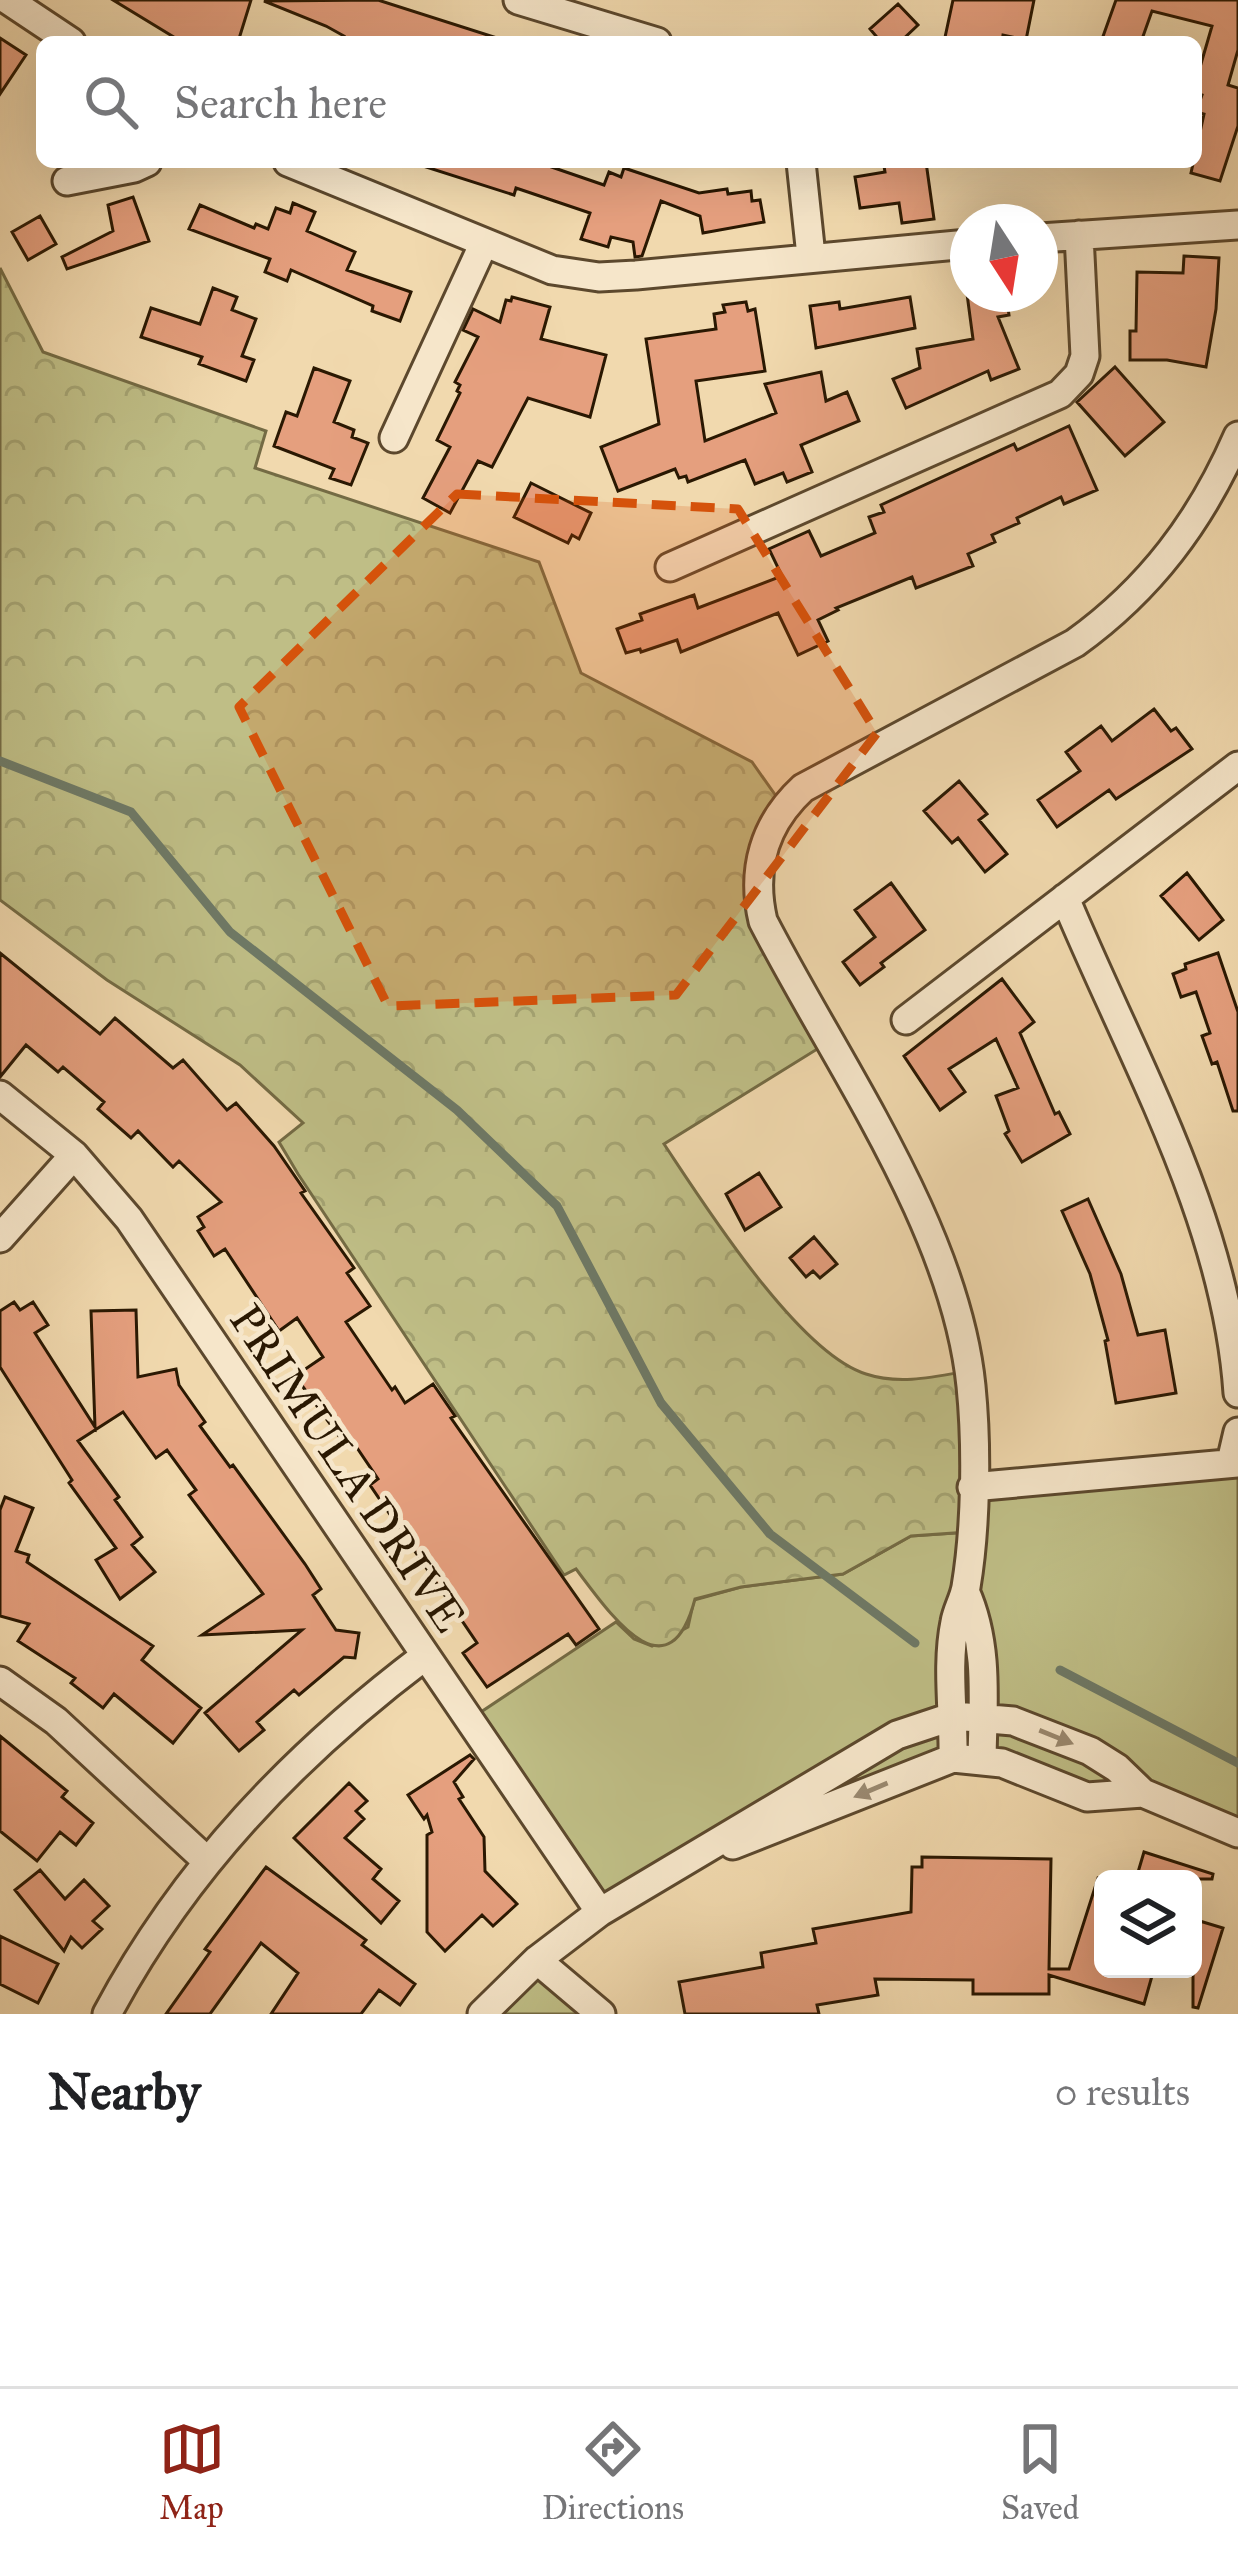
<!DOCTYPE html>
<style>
body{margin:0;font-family:"IM FELL Great Primer",serif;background:#f2f2f2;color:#202124}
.controls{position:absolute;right:36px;bottom:36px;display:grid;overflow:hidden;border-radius:18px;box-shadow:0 12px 48px #0002}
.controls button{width:108px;height:108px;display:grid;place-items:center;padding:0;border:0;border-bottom:3px solid #e0e0e0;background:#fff;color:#202124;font:60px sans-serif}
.compass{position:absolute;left:950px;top:204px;width:108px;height:108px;border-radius:50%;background:#fff;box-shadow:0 12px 48px #0002;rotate:168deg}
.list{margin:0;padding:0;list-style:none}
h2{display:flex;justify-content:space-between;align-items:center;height:156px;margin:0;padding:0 48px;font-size:51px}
h2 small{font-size:39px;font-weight:400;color:#757577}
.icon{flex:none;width:66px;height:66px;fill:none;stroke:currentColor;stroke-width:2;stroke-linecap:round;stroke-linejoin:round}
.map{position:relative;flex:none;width:1238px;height:2014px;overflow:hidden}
.search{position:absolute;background:#fff;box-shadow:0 12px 48px #0002;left:36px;right:36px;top:36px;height:132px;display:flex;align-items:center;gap:30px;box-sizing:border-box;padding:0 42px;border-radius:18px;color:#757577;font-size:45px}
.sheet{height:372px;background:#fff}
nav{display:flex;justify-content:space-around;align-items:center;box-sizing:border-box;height:168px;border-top:3px solid #e0e0e0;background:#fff;font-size:33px;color:#757577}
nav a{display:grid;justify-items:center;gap:6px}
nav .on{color:#8f2418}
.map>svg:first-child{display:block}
.grass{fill:#bfbe86;stroke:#746b44;stroke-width:3}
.forest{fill:url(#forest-crowns);stroke:#746b44;stroke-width:3}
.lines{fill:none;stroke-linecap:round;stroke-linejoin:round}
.stream{stroke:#6e7966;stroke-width:9}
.building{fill:#e59f7e;stroke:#2a1802;stroke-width:3}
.minor-casing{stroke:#5c482d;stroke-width:33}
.minor{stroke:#f6e6ca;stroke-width:27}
.oneway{fill:#9a8970}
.marked{fill:#d5520b;fill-opacity:0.2;stroke:#d5520b;stroke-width:9;stroke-dasharray:24 15;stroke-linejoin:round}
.labels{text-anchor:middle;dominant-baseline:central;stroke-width:10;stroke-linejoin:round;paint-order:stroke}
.street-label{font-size:45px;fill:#2a1802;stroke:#f6e6ca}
</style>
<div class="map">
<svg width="1238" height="2014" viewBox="0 0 1238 2014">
<defs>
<pattern id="forest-crowns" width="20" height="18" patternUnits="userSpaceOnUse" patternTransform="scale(3)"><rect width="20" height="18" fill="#bfbe86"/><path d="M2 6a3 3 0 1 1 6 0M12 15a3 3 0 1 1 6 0" fill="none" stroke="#a4a372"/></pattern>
</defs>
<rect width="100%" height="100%" fill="#f1d9ae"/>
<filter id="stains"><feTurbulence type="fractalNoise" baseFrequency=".00167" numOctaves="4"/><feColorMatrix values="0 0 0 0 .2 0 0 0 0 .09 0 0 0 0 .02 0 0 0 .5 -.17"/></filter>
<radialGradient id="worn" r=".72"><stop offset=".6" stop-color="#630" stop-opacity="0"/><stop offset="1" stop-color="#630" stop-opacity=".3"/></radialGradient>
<path class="grass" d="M 1238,1463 L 1238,1834 L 1141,1794 L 1106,1798 L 980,1760 L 737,1845 L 600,1912 L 469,1720 L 616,1622 L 634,1639 L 652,1646 L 688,1627 L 694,1600 L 741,1587 L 843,1574 L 911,1536 L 968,1532 L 970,1488 Z
M 537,1961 L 599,2014 L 483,2014 Z"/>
<path class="forest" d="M 0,268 L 43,352 L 266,431 L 255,468 L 539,562 L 581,673 L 752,762 L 783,806 L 757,869 L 827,1043 L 664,1144 C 704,1204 798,1353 866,1374 C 899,1385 934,1377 968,1371 L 968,1532 L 911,1536 L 843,1574 L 741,1587 L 695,1599 C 668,1701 608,1611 576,1569 L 564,1575 L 298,1174 L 279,1142 L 303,1123 L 240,1065 L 107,980 L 0,900 Z"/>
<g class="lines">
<path class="stream" d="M 0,761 L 131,812 L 230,932 L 457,1110 L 557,1206 L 661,1403 L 770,1534 L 915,1643
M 1060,1670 L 1238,1763"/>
</g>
<path class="building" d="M 113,0 L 251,0 L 238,42 L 182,42 Z
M 378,0 L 494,37 L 493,42 L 341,42 L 344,36 L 326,26 L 264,1 Z
M 953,0 L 1034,0 L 1026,40 L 1003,35 L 1002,42 L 944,42 Z
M 1116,0 L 1238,0 L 1238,50 L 1228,85 L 1238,88 L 1238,126 L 1220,181 L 1191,173 L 1204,114 L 1196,112 L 1202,95 L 1196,93 L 1196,81 L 1212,26 L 1152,11 L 1141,42 L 1101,42 Z
M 898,4 L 918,25 L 900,42 L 881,42 L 870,29 Z
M 0,38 L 26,55 L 0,94 Z
M 427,162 L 537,162 L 604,185 L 609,172 L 621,177 L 624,168 L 699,193 L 727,189 L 728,194 L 751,191 L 752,201 L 760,200 L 764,222 L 703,233 L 700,216 L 661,201 L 642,256 L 635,257 L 633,242 L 611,237 L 608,247 L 581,239 L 590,213 L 516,188 L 514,195 L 426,167 Z
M 909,162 L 926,162 L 934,219 L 902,223 L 899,203 L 860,208 L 855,177 L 885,172 L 884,166 Z
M 133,197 L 149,241 L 67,269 L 62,257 L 113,231 L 108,205 Z
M 293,203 L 315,212 L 307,231 L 355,252 L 347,270 L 411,292 L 400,321 L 372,311 L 373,306 L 291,270 L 287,281 L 265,272 L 270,259 L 189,229 L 200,205 L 254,228 L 256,224 L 268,229 L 276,208 L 290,213 Z
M 40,216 L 56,244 L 28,260 L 12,232 Z
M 1184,256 L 1219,258 L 1216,309 L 1206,367 L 1167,360 L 1130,360 L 1130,331 L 1136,331 L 1137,272 L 1183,273 Z
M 213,288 L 237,297 L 232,310 L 256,319 L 242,356 L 254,360 L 246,381 L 199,364 L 202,357 L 141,337 L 151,308 L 200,324 Z
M 967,294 L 1006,294 L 1009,315 L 998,317 L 1019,369 L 991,380 L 988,371 L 906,408 L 893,379 L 920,368 L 917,349 L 973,339 Z
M 512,297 L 550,307 L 541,339 L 606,355 L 590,417 L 528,398 L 492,467 L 478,461 L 450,513 L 423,498 L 450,447 L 437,440 L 460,393 L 457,391 L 460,385 L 455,382 L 478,337 L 463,330 L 473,309 L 500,322 L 506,300 L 511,301 Z
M 910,297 L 915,328 L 816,348 L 810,306 L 839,302 L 840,309 Z
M 746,302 L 748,311 L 755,309 L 765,371 L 696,381 L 705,441 L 776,413 L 765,384 L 821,372 L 826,401 L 847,392 L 859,421 L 801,445 L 812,472 L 787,482 L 783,473 L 755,484 L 745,460 L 688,482 L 686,476 L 679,478 L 675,469 L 618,491 L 601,447 L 659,424 L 646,339 L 716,329 L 714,314 L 725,312 L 723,305 Z
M 1115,367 L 1164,422 L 1125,456 L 1077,402 Z
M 314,368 L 350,381 L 334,422 L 354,430 L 352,437 L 368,443 L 351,485 L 330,478 L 334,469 L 274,446 L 286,412 L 297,416 Z
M 1069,426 L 1097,490 L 1064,504 L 1061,497 L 1017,518 L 1019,523 L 992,535 L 995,542 L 968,554 L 973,566 L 916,588 L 912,577 L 836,608 L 838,610 L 818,620 L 828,641 L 798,655 L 778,613 L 681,652 L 677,640 L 641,652 L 640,649 L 626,653 L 617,629 L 642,620 L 640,614 L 694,595 L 698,608 L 782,576 L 769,549 L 809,531 L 821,556 L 875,533 L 869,517 L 884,512 L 881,505 L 1014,444 L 1017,450 Z
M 531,483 L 591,513 L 579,539 L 572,535 L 568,543 L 514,517 Z
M 1154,709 L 1171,731 L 1176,728 L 1192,749 L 1116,799 L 1109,790 L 1057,827 L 1038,800 L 1080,771 L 1066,752 L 1101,726 L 1112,741 Z
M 959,781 L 987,814 L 979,820 L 1007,854 L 985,872 L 958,838 L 952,843 L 924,811 Z
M 1187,873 L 1223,920 L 1199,940 L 1161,896 Z
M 891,883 L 925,930 L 881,963 L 884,967 L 860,985 L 843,962 L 875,937 L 855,910 Z
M 0,953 L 100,1034 L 115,1018 L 173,1068 L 183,1060 L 227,1110 L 236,1103 L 274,1146 L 305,1191 L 301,1193 L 354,1268 L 347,1273 L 370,1306 L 346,1322 L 392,1390 L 395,1387 L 405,1403 L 433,1384 L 455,1416 L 451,1418 L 599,1629 L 576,1645 L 568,1634 L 487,1687 L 463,1653 L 477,1643 L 370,1485 L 378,1479 L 351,1439 L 344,1443 L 295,1376 L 323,1357 L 297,1318 L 279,1331 L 225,1249 L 214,1256 L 198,1231 L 204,1227 L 198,1217 L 221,1202 L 179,1161 L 173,1167 L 138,1131 L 131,1138 L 98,1109 L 104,1102 L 63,1067 L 58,1072 L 26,1045 L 0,1077 Z
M 1218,953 L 1238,1012 L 1238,1111 L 1233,1111 L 1217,1062 L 1212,1064 L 1202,1036 L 1210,1033 L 1196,992 L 1181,997 L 1173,974 L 1186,969 L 1185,964 Z
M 1002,979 L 1034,1022 L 1020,1033 L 1055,1114 L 1059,1112 L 1070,1134 L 1022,1162 L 1005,1134 L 1009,1131 L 996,1096 L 1018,1088 L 996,1039 L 949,1069 L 965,1092 L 940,1110 L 904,1056 Z
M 759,1173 L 781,1207 L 745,1230 L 726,1194 Z
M 1088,1199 L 1121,1274 L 1138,1335 L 1165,1330 L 1176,1393 L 1116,1403 L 1105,1341 L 1108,1340 L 1090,1274 L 1062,1211 Z
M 814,1237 L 837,1264 L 820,1278 L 813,1271 L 806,1277 L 790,1258 Z
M 14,1302 L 20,1310 L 33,1302 L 48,1325 L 35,1333 L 95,1427 L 91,1311 L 136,1310 L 138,1377 L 176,1369 L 179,1385 L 205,1422 L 200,1426 L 230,1467 L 233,1465 L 305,1564 L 321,1589 L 313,1595 L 336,1630 L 359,1633 L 355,1658 L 344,1657 L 299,1695 L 294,1690 L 257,1722 L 264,1730 L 239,1751 L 205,1713 L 302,1630 L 202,1635 L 263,1594 L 189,1495 L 196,1490 L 167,1450 L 156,1458 L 123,1412 L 78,1441 L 119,1497 L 115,1500 L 142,1537 L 132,1545 L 155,1572 L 120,1599 L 96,1560 L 116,1548 L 69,1483 L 72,1480 L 0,1367 L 0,1311 Z
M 5,1497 L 33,1508 L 16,1551 L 29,1555 L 27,1562 L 153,1646 L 142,1660 L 201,1708 L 173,1743 L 114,1694 L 103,1708 L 71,1683 L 75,1678 L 18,1641 L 29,1624 L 0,1616 L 0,1510 Z
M 0,1736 L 67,1791 L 62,1797 L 93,1823 L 76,1845 L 60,1832 L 37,1861 L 0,1831 Z
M 470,1755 L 474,1759 L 454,1782 L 463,1797 L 459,1799 L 484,1837 L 485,1871 L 517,1904 L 493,1926 L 482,1915 L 445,1951 L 427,1932 L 427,1835 L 432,1832 L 427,1815 L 424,1819 L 408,1795 Z
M 349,1783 L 367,1801 L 356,1811 L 364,1819 L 345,1838 L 381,1869 L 373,1879 L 399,1901 L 381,1923 L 294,1838 Z
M 1144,1852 L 1213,1874 L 1212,1879 L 1136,1879 Z
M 922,1857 L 1051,1859 L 1049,1969 L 1069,1969 L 1098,1878 L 1103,1879 L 1103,1969 L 1154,1969 L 1144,2004 L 1049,1975 L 1049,1994 L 973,1994 L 973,1980 L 875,1979 L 878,1995 L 817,2005 L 819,2014 L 685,2014 L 679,1982 L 763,1967 L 761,1953 L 816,1943 L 813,1929 L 911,1912 L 912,1867 L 922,1867 Z
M 266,1867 L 366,1940 L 362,1945 L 415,1984 L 400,2005 L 379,1990 L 361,2014 L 271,2014 L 298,1973 L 261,1943 L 210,2014 L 166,2014 L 210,1952 L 205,1949 Z
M 40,1870 L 65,1899 L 84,1880 L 109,1906 L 93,1921 L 102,1929 L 82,1948 L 71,1937 L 64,1951 L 15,1890 Z
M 1193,1919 L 1223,1928 L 1198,2008 L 1193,2007 Z
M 0,1936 L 58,1964 L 38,2003 L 0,1984 Z"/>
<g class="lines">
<defs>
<path id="minor" d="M 8,0 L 71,42
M 518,0 L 657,42
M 288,162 L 552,270 L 599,277 L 636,275 L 968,244
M 801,162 L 811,256
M 67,181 L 134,168 L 147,162
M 1040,238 L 1238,225
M 394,438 L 484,243
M 670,567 L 1060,394 L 1079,374 L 1085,356 L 1079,235
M 1065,898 C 1131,1057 1226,1218 1238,1393
M 906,1020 L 1238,766
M 0,1095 L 74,1155 L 129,1219 L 600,1912
M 0,1238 L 74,1155
M 1231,1462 L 1238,1432
M 972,1487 L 1238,1463
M 965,1591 C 989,1644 983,1702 982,1759
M 0,1681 L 56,1721 L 207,1861
M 953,1758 C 954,1714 946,1666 955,1622 C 957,1610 964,1599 966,1587 C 976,1527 977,1446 971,1386 C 955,1227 836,1063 763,921 C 751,870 764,824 803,788 L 1075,643 C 1150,589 1201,521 1238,436
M 733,1845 L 953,1758 L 1002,1763 L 1087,1797 L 1143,1793
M 537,1960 L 601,2014
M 107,2014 C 185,1868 294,1755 425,1656
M 482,2014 L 537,1960 L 600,1912 L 897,1735 L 954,1716 L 1013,1721 L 1090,1751 L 1117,1768 L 1143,1793 L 1238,1833"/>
</defs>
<use href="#minor" class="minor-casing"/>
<use href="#minor" class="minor"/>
</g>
<defs><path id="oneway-solid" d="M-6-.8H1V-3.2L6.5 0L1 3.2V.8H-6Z" transform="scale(3)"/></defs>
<g class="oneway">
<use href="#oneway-solid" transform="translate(1056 1737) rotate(22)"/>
<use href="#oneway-solid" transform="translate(871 1790) rotate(157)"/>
</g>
<path class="marked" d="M 457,494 L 738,509 L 877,733 L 676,995 L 388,1006 L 239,707 Z"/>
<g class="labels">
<g class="street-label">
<text transform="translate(348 1468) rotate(56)">PRIMULA DRIVE</text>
</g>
</g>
<rect width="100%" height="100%" filter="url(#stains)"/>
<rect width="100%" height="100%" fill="url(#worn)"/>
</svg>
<div class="controls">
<button><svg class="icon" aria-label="layers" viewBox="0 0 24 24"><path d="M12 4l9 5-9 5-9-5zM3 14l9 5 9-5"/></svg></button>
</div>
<svg class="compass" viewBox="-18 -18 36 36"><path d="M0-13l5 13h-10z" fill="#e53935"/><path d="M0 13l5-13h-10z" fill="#757577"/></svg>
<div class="search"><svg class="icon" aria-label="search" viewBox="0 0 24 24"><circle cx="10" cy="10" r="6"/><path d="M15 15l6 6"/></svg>Search here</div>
</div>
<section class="sheet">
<h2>Nearby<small>0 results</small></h2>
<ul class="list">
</ul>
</section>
<nav>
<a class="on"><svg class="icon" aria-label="map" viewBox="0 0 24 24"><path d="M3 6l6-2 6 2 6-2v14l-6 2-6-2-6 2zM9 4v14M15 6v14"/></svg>Map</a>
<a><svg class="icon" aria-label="directions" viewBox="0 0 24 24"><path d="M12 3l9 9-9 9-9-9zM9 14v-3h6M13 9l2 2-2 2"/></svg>Directions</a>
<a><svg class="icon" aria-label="saved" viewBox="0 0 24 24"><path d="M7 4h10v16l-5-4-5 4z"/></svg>Saved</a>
</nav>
